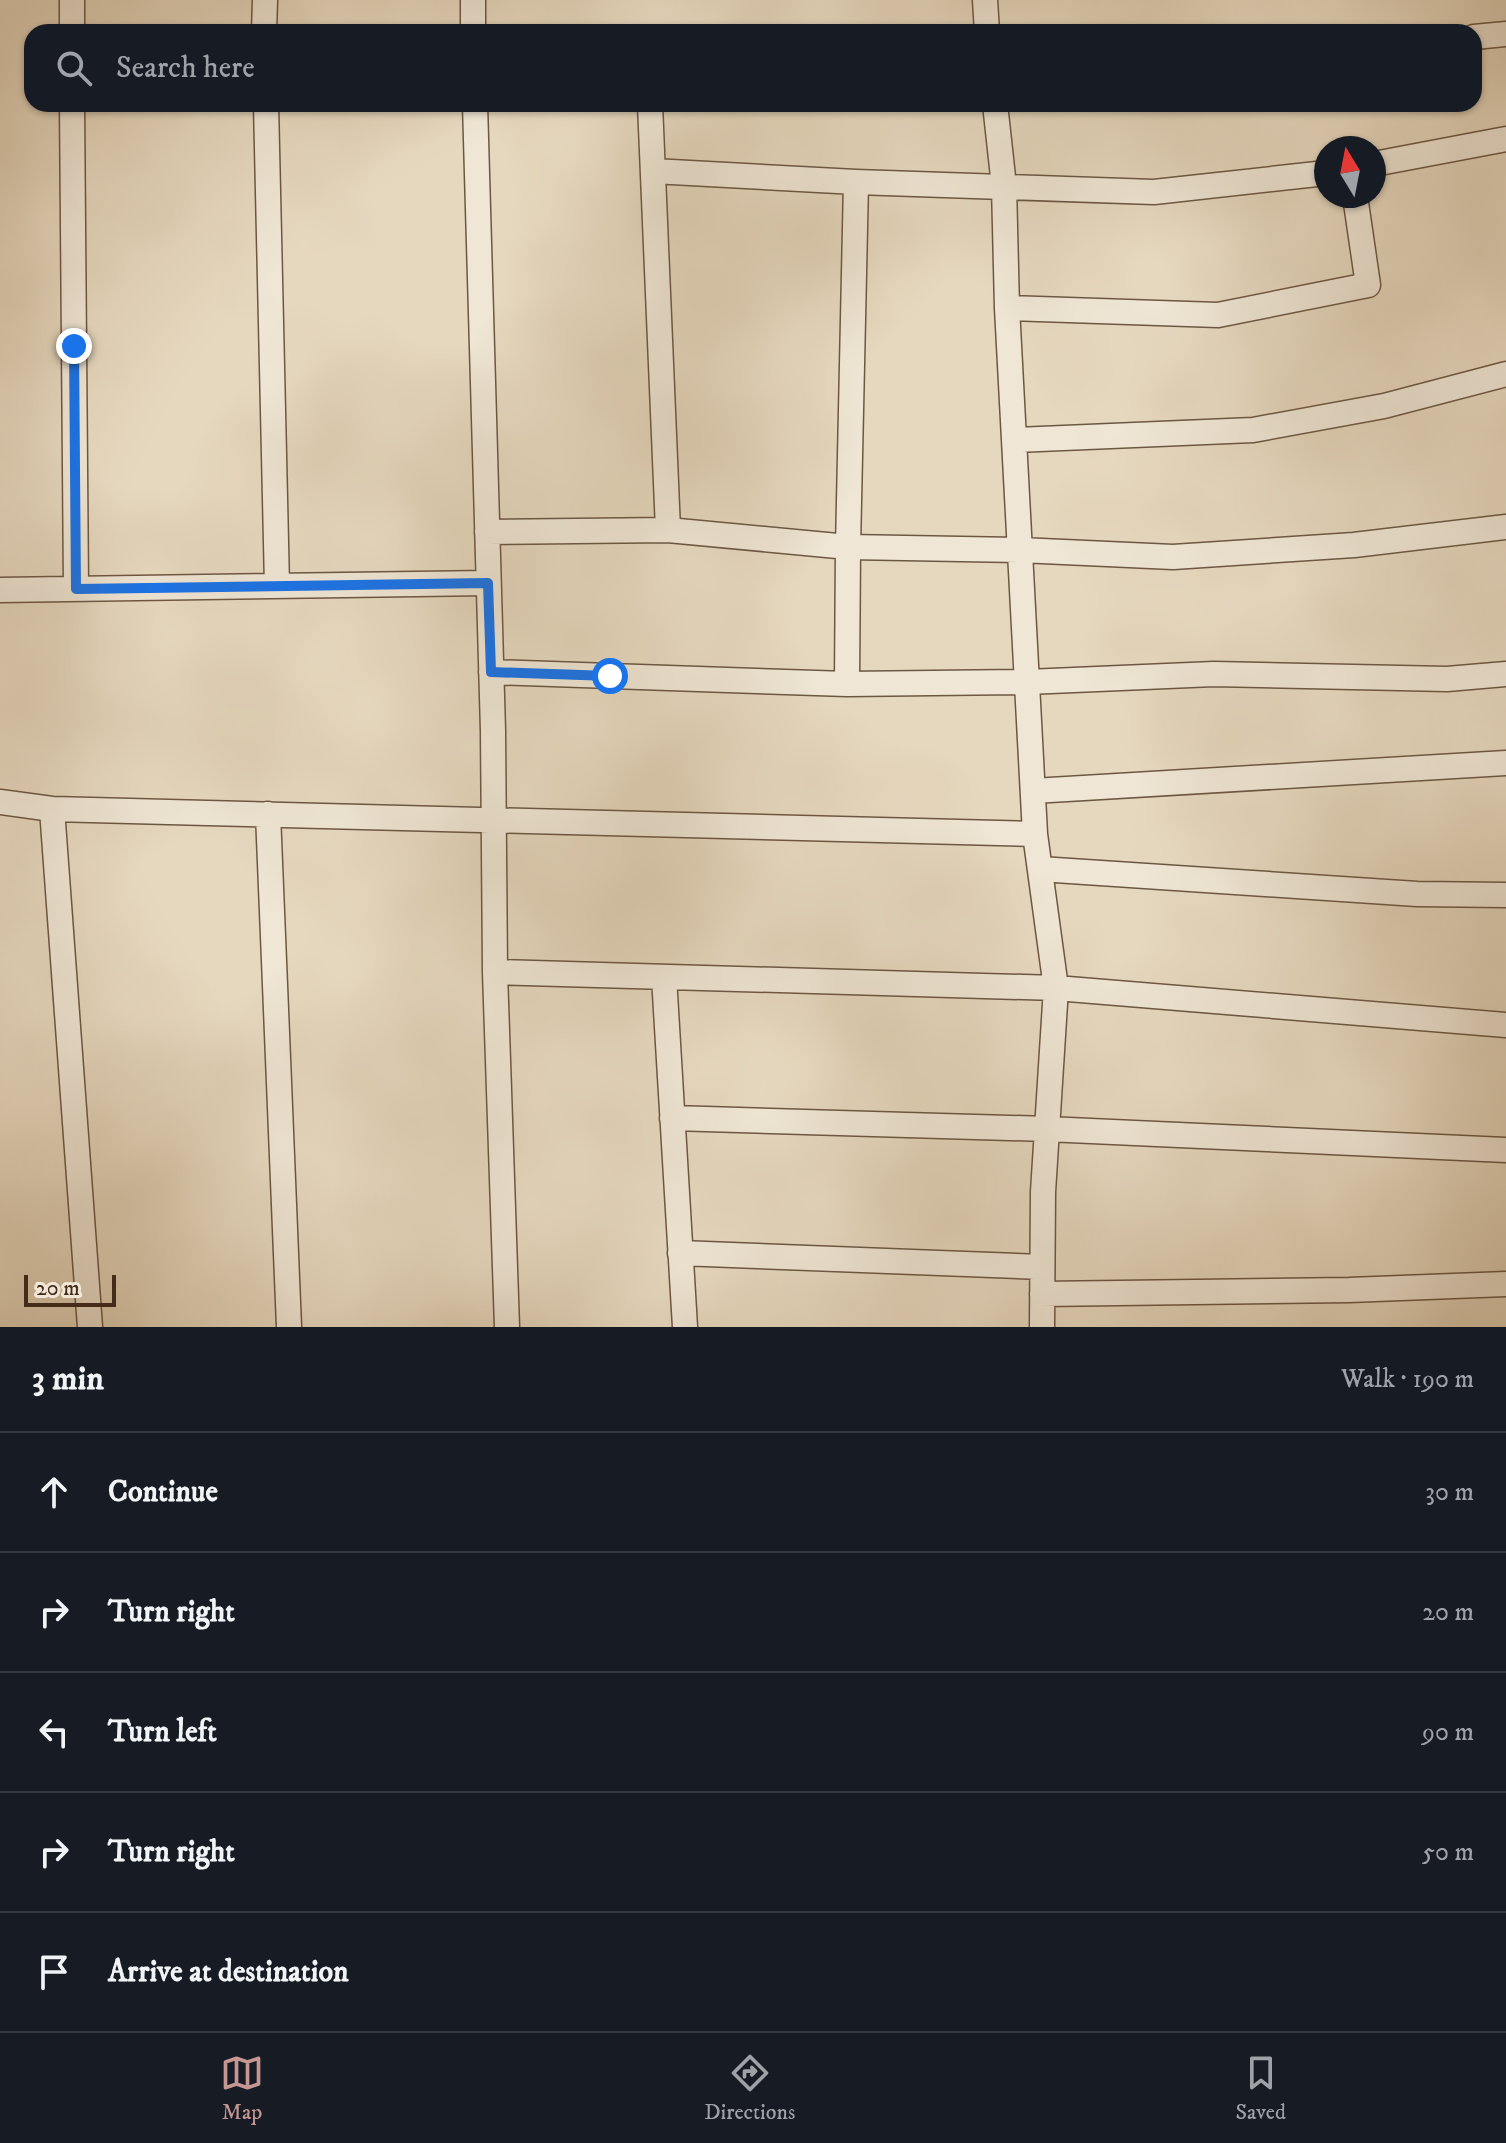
<!DOCTYPE html>
<meta charset="utf-8">
<style>
body{margin:0;font-family:"IM FELL DW Pica",serif;background:#20242c;color:#f1f3f6}
.compass{position:absolute;left:1314px;top:136px;width:72px;height:72px;border-radius:50%;background:#171b24;box-shadow:0 2px 6px #0004;rotate:350deg}
.scale{position:absolute;left:24px;bottom:20px;width:92px;box-sizing:border-box;padding-left:8px;border:4px solid #452c1a;border-top:0;font-size:22px;line-height:28px;white-space:nowrap;color:#452c1a;-webkit-text-stroke:6px #efe6d5;paint-order:stroke}
.stop{position:absolute;width:24px;height:24px;margin:-18px;border:6px solid #1a73e8;border-radius:50%;background:#fff}
.stop.end{background:#1a73e8;border-color:#fff;box-shadow:0 2px 8px #0008}
.list{margin:0;padding:0;list-style:none}
h2{display:flex;justify-content:space-between;align-items:center;height:104px;margin:0;padding:0 32px;font-size:34px}
h2 small{font-size:26px;font-weight:400;color:#9ea1a6}
.list li{display:grid;grid-template-columns:52px 1fr auto;gap:24px;align-items:center;box-sizing:border-box;height:120px;padding:0 32px;border-top:2px solid #363941}
.list b{display:block;font-size:30px;white-space:nowrap}
.list em{font-size:26px;font-style:normal;color:#9ea1a6}
.icon{flex:none;width:44px;height:44px;fill:none;stroke:currentColor;stroke-width:2;stroke-linecap:round;stroke-linejoin:round}
.map{position:relative;flex:none;width:1506px;height:1327px;overflow:hidden}
.search{position:absolute;background:#171b24;box-shadow:0 2px 6px #0004;left:24px;right:24px;top:24px;height:88px;display:flex;align-items:center;gap:20px;box-sizing:border-box;padding:0 28px;border-radius:24px;color:#9ea1a6;font-size:30px}
.sheet{height:704px;background:#171b24}
nav{display:flex;justify-content:space-around;align-items:center;box-sizing:border-box;height:112px;border-top:2px solid #363941;background:#171b24;font-size:22px;color:#9ea1a6}
nav a{display:grid;justify-items:center;gap:4px}
nav .on{color:#c59692}
.map>svg:first-child{display:block}
.lines{fill:none;stroke-linecap:round;stroke-linejoin:round}
.minor-casing{stroke:#6d5743;stroke-width:27}
.minor{stroke:#efe6d5;stroke-width:24}
.route{stroke:#1a73e8;stroke-width:10}
</style>
<div class="map">
<svg width="1506" height="1327" viewBox="0 0 1506 1327">
<rect width="100%" height="100%" fill="#e6d8bf"/>
<filter id="stains"><feTurbulence type="fractalNoise" baseFrequency=".0025" numOctaves="4"/><feColorMatrix values="0 0 0 0 .2 0 0 0 0 .09 0 0 0 0 .02 0 0 0 .5 -.17"/></filter>
<radialGradient id="worn" r=".72"><stop offset=".6" stop-color="#630" stop-opacity="0"/><stop offset="1" stop-color="#630" stop-opacity=".3"/></radialGradient>
<g class="lines">
<defs>
<path id="minor" d="M 72,0 L 72,32
M 985,0 L 987,32
M 264,32 L 265,0
M 473,32 L 473,0
M 1474,37 L 1506,34
M 72,104 L 76,589
M 266,104 L 277,586
M 475,104 L 493,731 L 495,972 L 507,1327
M 650,104 L 668,530
M 1374,164 L 1506,139
M 653,171 L 856,182 L 1154,192 L 1326,173
M 1007,308 L 1218,315 L 1368,285 L 1355,196
M 1014,440 L 1253,430 L 1384,406 L 1506,374
M 487,532 L 668,530 L 848,547 L 1020,550 L 1173,557 L 1354,545 L 1506,527
M 0,590 L 488,583
M 491,672 L 847,684 L 1027,682 L 1214,674 L 1447,679 L 1506,674
M 847,684 L 848,547 L 856,182
M 1033,791 L 1506,763
M 0,802 L 52,809 L 1035,834 L 1007,308 L 1004,186 L 995,104
M 52,809 L 90,1327
M 268,814 L 289,1327
M 1035,834 L 1056,988 L 1043,1192 L 1042,1327
M 1040,869 L 1417,894 L 1506,895
M 495,972 L 1056,988 L 1506,1025
M 664,977 L 685,1327
M 672,1118 L 1047,1129 L 1506,1150
M 680,1253 L 1042,1267
M 1042,1294 L 1349,1290 L 1506,1284"/>
</defs>
<use href="#minor" class="minor-casing"/>
<use href="#minor" class="minor"/>
</g>
<g class="lines">
<path class="route" d="M 74,346 L 76,589 L 488,583 L 491,672 L 610,676"/>
</g>
<rect width="100%" height="100%" filter="url(#stains)"/>
<rect width="100%" height="100%" fill="url(#worn)"/>
</svg>
<svg class="compass" viewBox="-18 -18 36 36"><path d="M0-13l5 13h-10z" fill="#e53935"/><path d="M0 13l5-13h-10z" fill="#9ea1a6"/></svg>
<div class="scale">20 m</div>
<div class="stop" style="left:610px;top:676px"></div>
<div class="stop end" style="left:74px;top:346px"></div>
<div class="search"><svg class="icon" aria-label="search" viewBox="0 0 24 24"><circle cx="10" cy="10" r="6"/><path d="M15 15l6 6"/></svg>Search here</div>
</div>
<section class="sheet">
<h2>3 min<small>Walk · 190 m</small></h2>
<ul class="list">
<li><svg class="icon" aria-label="ahead" viewBox="0 0 24 24"><path d="M12 20V5M6 11l6-6 6 6"/></svg><div><b>Continue</b></div><em>30 m</em></li>
<li><svg class="icon" aria-label="right" viewBox="0 0 24 24"><path d="M7 20v-9h11M14 6l5 5-5 5"/></svg><div><b>Turn right</b></div><em>20 m</em></li>
<li><svg class="icon" aria-label="left" viewBox="0 0 24 24"><path d="M17 20v-9H6M10 6l-5 5 5 5"/></svg><div><b>Turn left</b></div><em>90 m</em></li>
<li><svg class="icon" aria-label="right" viewBox="0 0 24 24"><path d="M7 20v-9h11M14 6l5 5-5 5"/></svg><div><b>Turn right</b></div><em>50 m</em></li>
<li><svg class="icon" aria-label="arrive" viewBox="0 0 24 24"><path d="M6 21V4h12l-3 4 3 4H6"/></svg><div><b>Arrive at destination</b></div></li>
</ul>
</section>
<nav>
<a class="on"><svg class="icon" aria-label="map" viewBox="0 0 24 24"><path d="M3 6l6-2 6 2 6-2v14l-6 2-6-2-6 2zM9 4v14M15 6v14"/></svg>Map</a>
<a><svg class="icon" aria-label="directions" viewBox="0 0 24 24"><path d="M12 3l9 9-9 9-9-9zM9 14v-3h6M13 9l2 2-2 2"/></svg>Directions</a>
<a><svg class="icon" aria-label="saved" viewBox="0 0 24 24"><path d="M7 4h10v16l-5-4-5 4z"/></svg>Saved</a>
</nav>
